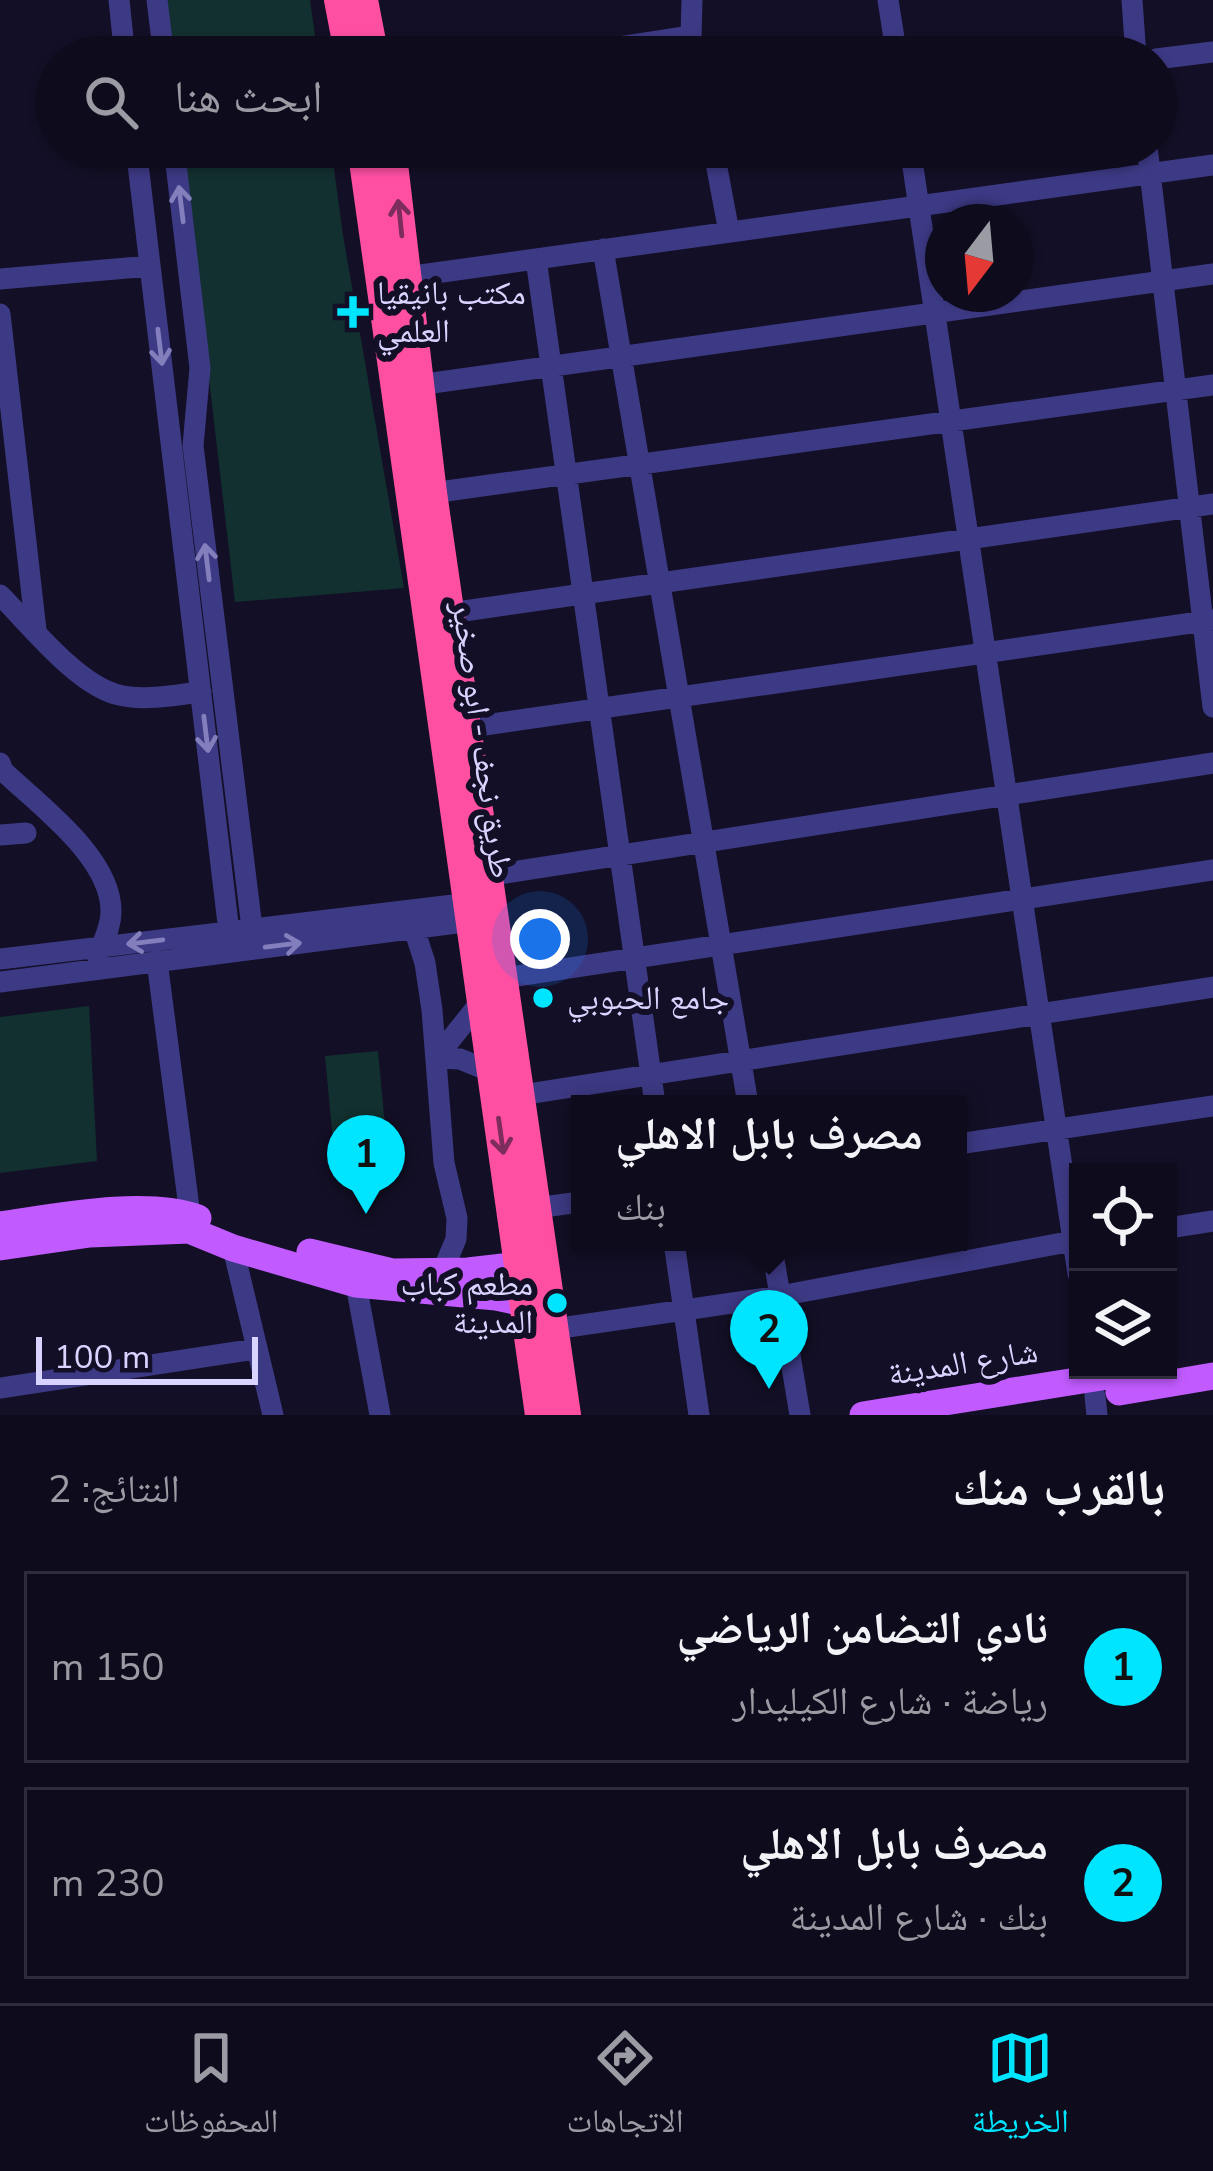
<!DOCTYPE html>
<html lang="ar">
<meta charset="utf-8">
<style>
body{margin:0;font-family:"Nunito Sans","Noto Naskh Arabic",sans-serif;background:#1c1929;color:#f1f3f6;direction:rtl}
.controls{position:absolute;right:36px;bottom:36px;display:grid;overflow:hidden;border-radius:0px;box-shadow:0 3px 9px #0004}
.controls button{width:108px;height:108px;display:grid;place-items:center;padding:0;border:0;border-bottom:3px solid #2e2b3b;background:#0e0b1c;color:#f1f3f6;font:60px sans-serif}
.compass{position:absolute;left:925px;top:204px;width:108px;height:108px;border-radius:50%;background:#0e0b1c;box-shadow:0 3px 9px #0004;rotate:196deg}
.scale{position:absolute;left:36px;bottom:30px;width:222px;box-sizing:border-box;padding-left:12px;border:6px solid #d9d4ff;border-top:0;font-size:33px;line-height:42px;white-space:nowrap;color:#d9d4ff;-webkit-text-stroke:9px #130f26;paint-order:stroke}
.you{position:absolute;left:540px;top:939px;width:42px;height:42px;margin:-30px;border:9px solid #fff;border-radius:50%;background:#1a73e8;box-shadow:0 0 0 18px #1a73e833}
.badge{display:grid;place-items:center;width:78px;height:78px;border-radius:50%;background:#00e5ff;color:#111;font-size:39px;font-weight:700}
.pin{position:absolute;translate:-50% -99px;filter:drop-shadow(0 3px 6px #0008)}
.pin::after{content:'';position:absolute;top:63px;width:42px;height:36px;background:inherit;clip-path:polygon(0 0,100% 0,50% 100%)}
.popup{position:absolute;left:571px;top:1095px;width:396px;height:156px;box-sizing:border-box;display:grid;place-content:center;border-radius:0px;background:#0e0b1c;filter:drop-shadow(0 3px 9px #0005);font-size:39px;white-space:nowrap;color:#9b9ba3}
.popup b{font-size:45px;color:#f1f3f6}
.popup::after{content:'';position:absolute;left:50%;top:100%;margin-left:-24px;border:24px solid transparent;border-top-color:#0e0b1c}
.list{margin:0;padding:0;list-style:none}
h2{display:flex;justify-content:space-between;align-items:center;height:156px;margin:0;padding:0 48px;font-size:51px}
h2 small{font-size:39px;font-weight:400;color:#9b9ba3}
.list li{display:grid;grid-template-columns:78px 1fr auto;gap:36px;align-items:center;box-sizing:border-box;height:192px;margin:0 24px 24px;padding:0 24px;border:3px solid #2e2b3b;border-radius:0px}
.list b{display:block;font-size:45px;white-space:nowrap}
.list p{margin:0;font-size:39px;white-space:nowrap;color:#9b9ba3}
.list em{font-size:39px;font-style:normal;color:#9b9ba3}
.icon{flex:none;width:66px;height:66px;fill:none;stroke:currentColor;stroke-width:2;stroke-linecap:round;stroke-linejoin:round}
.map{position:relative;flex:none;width:1213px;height:1415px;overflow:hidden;direction:ltr}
.search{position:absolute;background:#0e0b1c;box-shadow:0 3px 9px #0004;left:36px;right:36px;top:36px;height:132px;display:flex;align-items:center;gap:30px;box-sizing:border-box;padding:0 42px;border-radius:66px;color:#9b9ba3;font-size:45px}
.sheet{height:588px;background:#0e0b1c}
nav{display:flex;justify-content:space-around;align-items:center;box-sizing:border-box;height:168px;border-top:3px solid #2e2b3b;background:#0e0b1c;font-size:33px;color:#9b9ba3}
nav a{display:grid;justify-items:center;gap:6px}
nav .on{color:#00e5ff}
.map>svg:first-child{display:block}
.green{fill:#12302f}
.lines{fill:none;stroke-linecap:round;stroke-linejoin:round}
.minor{stroke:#3d3a85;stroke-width:21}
.major{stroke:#c25bff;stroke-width:27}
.highway{stroke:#ff4fa3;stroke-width:30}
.oneway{stroke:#837fbc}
.oneway2{stroke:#7d2c5e}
.poi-dot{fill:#00e5ff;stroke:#130f26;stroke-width:4.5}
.labels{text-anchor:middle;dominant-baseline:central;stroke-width:12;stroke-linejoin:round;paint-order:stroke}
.poi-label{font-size:33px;fill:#d9d4ff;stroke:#130f26;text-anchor:start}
.street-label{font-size:33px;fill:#d9d4ff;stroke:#130f26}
</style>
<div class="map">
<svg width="1213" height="1415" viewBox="0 0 1213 1415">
<rect width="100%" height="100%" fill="#130f26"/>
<path class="green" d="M 166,0 L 310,0 L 318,57 L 172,57 Z
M 182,147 L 331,147 L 343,235 L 404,588 L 235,602 Z
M 89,1006 L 97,1161 L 0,1173 L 0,1017 Z
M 378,1051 L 387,1147 L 334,1152 L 325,1056 Z"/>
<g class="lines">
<path class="minor" d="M 119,0 L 125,57
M 157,0 L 164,57
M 692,0 L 691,36 L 695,57
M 888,0 L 897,57
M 1132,0 L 1136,57
M 554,57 L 691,36
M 1156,59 L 1213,52
M 136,147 L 229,932
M 174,147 L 200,368 L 193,446 L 252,928
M 713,147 L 729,232
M 910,147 L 1078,1274
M 1147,147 L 1213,707
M 603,249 L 748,1104
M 536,259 L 655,1104
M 406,277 L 1213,165
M 0,279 L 150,266
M 0,314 L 36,630
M 418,385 L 1213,274
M 432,493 L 1213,385
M 0,595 C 30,625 75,682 115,694 C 142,702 174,695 201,692
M 450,613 L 1213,504
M 464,728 L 1213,620
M 0,763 L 3,771 C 39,805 112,858 111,912 C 111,928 102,943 98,957
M 0,835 L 26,833
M 487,876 L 1213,763
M 410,916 L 425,963 L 432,1010 L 444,1163 L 457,1218 L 456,1239 L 443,1270
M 0,959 L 470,903
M 157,961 L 190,1215 L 189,1229
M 504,978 L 1213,870
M 0,982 L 472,921
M 436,1058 L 483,999
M 436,1058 L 460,1059 L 492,1072
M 521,1095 L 1213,987
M 958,1144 L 1213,1106
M 536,1208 L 580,1202
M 1168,1228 L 1213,1221
M 674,1242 L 699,1415
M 771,1242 L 800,1415
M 233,1248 L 273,1415
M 356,1284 L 380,1415
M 554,1329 L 780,1296 L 1078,1240
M 0,1388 L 256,1349
M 1095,1396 L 1097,1415"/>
<path class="major" d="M 0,1225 C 56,1217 145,1199 198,1218
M 0,1247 L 90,1234 L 189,1230 L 233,1248 L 356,1284 L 496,1297 L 524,1303
M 310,1252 L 393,1272 L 468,1271 L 519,1265
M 1119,1392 L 1213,1376
M 863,1415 L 1145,1370"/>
<path class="highway" d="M 339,0 L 350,57
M 363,0 L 374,57
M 362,147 L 540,1415
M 391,147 L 432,493 L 566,1415"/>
</g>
<defs><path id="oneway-shaft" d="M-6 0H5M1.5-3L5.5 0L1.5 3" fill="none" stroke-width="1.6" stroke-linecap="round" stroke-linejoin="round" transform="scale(3)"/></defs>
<g class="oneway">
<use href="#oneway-shaft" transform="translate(181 204) rotate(-97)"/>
<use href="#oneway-shaft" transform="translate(160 347) rotate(83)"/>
<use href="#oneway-shaft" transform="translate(207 562) rotate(-97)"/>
<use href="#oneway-shaft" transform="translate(206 734) rotate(83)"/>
<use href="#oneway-shaft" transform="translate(145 942) rotate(173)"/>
<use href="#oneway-shaft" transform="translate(283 945) rotate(-7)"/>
</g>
<g class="oneway2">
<use href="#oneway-shaft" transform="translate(400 218) rotate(-96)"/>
<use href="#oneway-shaft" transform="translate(501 1136) rotate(82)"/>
</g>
<g class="poi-dot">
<path d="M347 294h12v12h12v12h-12v12h-12v-12h-12v-12h12z"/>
<circle cx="543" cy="998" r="12"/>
<circle cx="557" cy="1303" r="12"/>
</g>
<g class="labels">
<g class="poi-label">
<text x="377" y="293">مكتب بانيقيا<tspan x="377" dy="38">العلمي</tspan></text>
<text x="567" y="998">جامع الحبوبي</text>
<text x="533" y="1284" text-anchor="end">مطعم كباب<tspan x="533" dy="38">المدينة</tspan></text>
</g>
<g class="street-label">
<text transform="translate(482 740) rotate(82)">طريق نجف - ابو صخير</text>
<text transform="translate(963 1363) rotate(-9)">شارع المدينة</text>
</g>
</g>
</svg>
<div class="controls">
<button><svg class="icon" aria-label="locate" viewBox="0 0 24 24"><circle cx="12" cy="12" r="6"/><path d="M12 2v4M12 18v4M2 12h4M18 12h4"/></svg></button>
<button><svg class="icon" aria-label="layers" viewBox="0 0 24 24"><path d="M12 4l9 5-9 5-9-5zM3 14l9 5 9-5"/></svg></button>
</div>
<svg class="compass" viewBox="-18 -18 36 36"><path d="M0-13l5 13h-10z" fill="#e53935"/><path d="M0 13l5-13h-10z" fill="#9b9ba3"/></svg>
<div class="scale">100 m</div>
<div class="you"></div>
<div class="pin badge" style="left:366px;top:1214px">1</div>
<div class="pin badge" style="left:769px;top:1389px">2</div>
<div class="popup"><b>مصرف بابل الاهلي</b>بنك</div>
<div class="search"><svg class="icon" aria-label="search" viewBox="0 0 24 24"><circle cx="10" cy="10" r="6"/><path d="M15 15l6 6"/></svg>ابحث هنا</div>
</div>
<section class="sheet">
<h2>بالقرب منك<small>النتائج: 2</small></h2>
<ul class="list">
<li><span class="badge">1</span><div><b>نادي التضامن الرياضي</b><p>رياضة · شارع الكيليدار</p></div><em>150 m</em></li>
<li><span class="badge">2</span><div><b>مصرف بابل الاهلي</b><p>بنك · شارع المدينة</p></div><em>230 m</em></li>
</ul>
</section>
<nav>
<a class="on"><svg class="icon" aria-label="map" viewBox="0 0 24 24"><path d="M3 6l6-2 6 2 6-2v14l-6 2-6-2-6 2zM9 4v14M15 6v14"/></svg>الخريطة</a>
<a><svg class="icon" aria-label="directions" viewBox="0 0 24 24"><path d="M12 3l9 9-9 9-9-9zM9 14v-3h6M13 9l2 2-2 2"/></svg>الاتجاهات</a>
<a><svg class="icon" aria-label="saved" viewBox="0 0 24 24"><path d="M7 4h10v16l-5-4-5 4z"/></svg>المحفوظات</a>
</nav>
